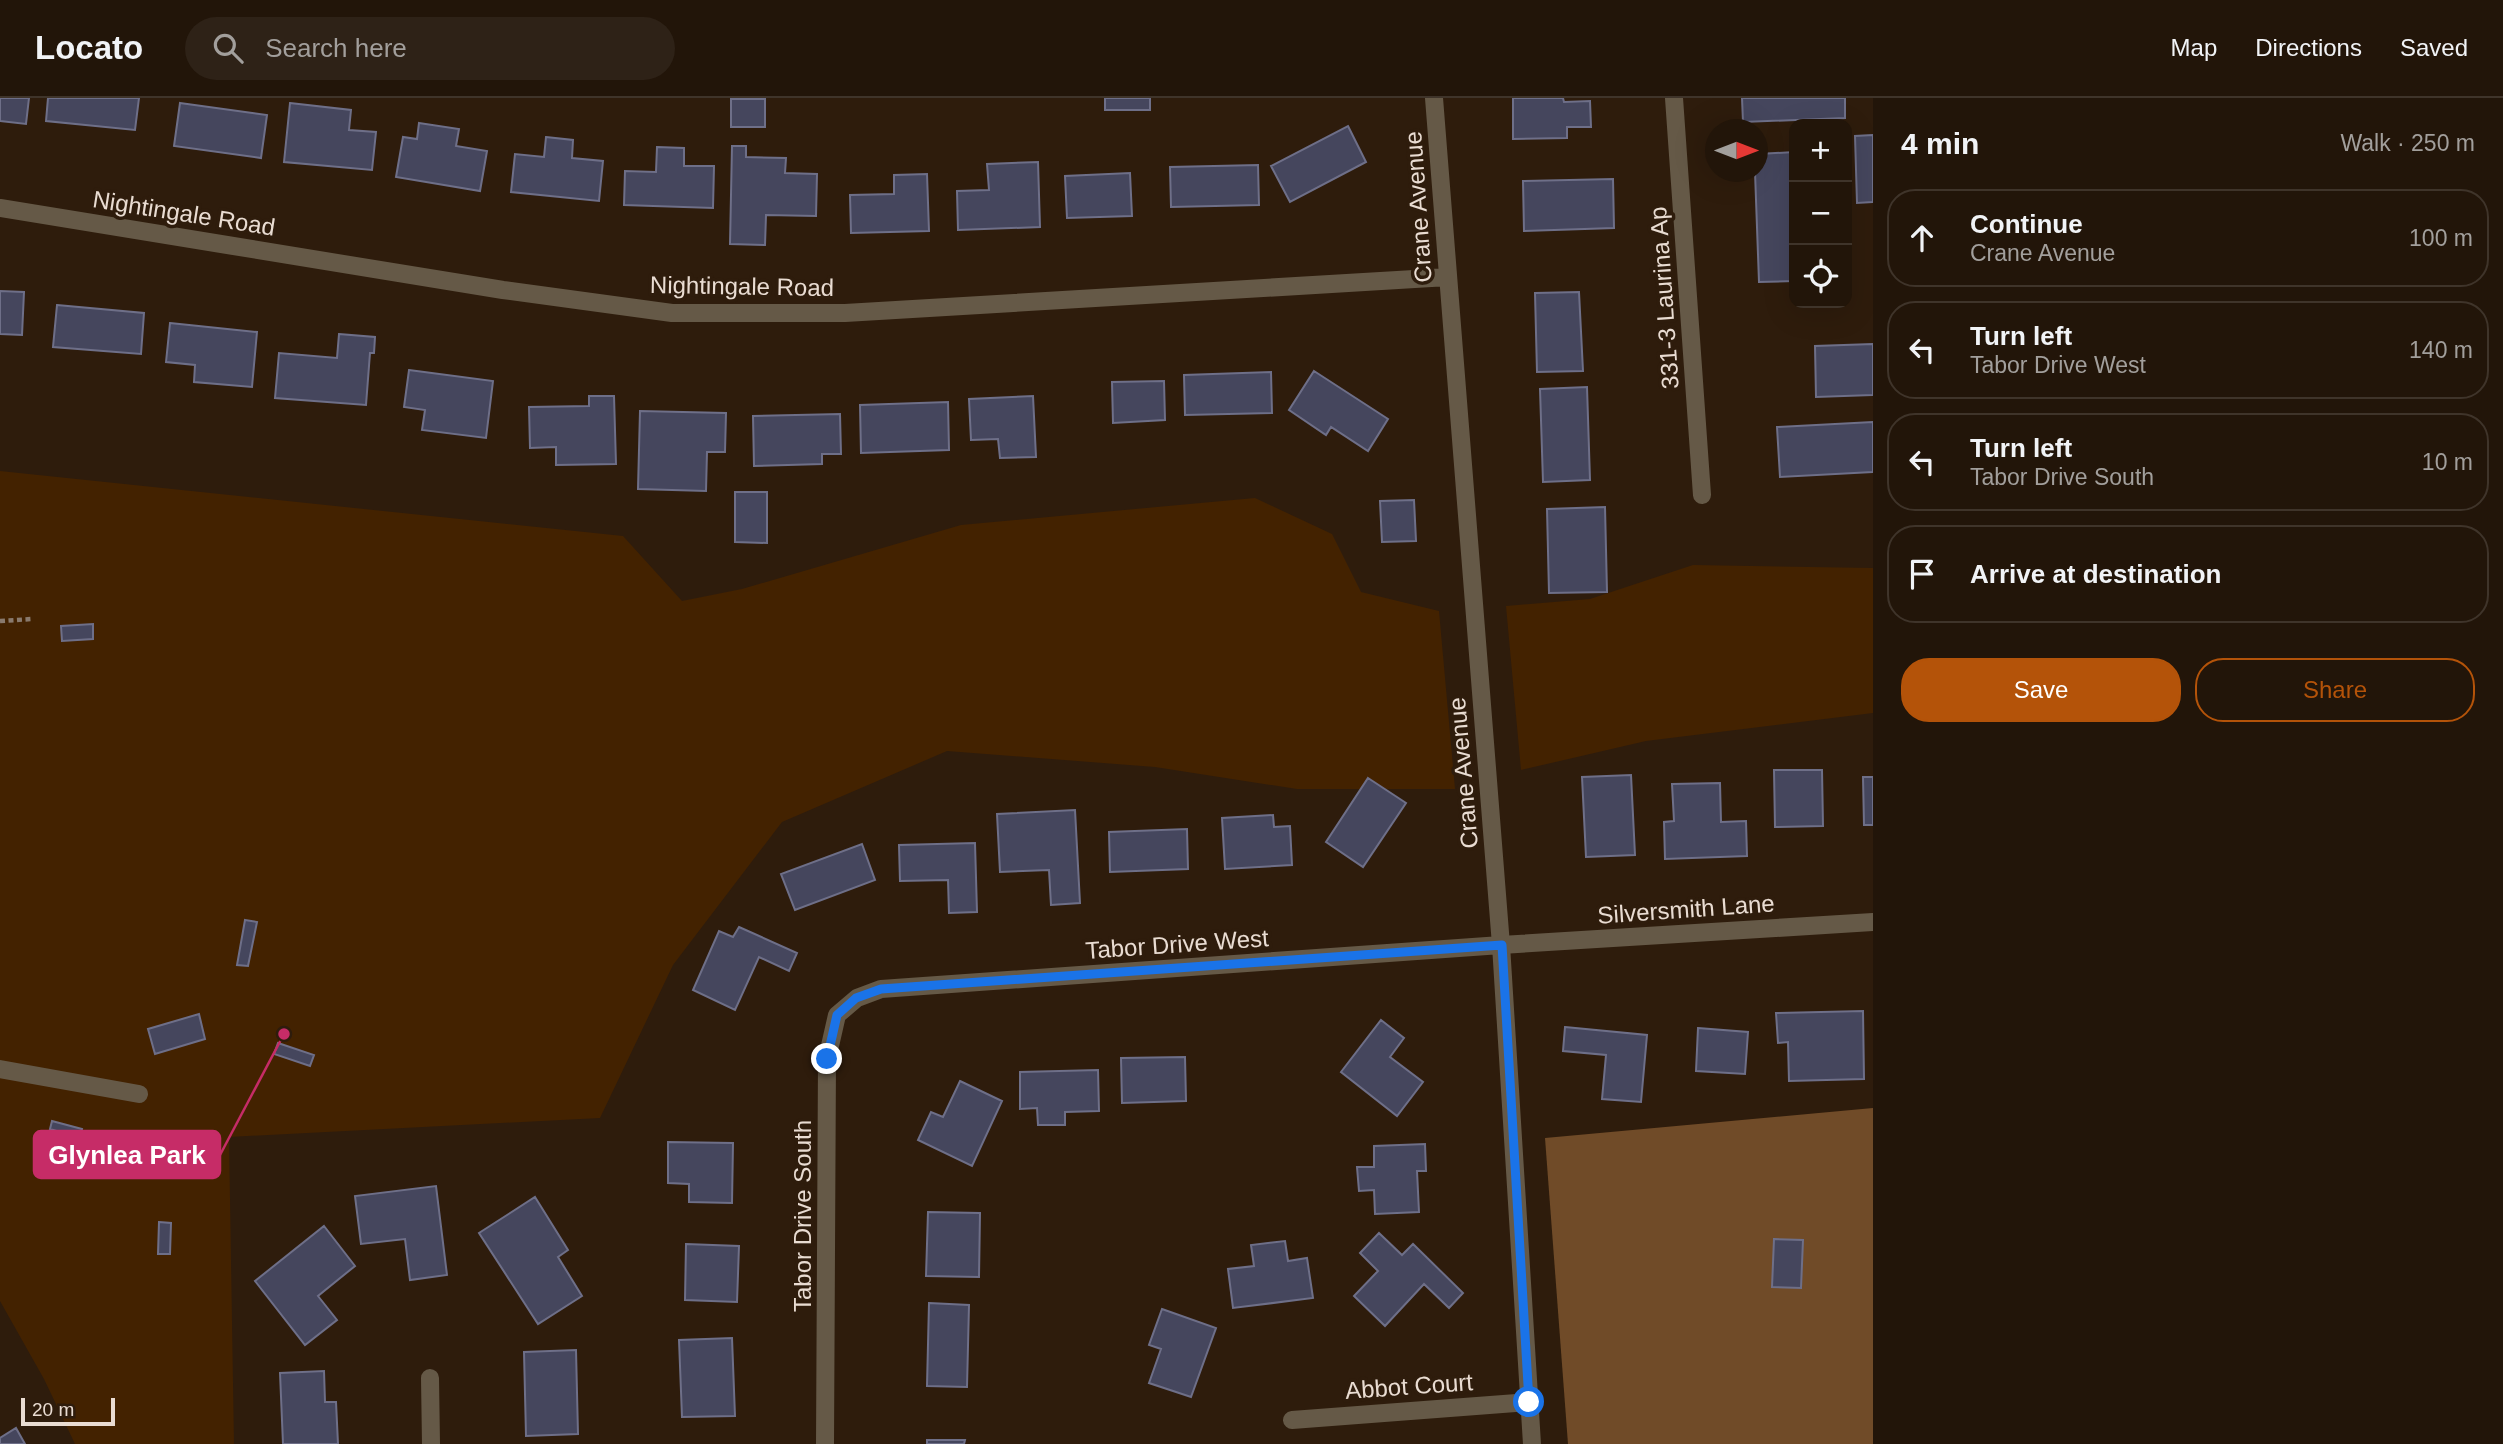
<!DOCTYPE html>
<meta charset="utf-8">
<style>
body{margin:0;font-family:Arial,sans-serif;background:#2e2217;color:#f1f3f6}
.controls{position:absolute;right:21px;top:21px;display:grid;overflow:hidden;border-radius:14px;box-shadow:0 7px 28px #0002}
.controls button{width:63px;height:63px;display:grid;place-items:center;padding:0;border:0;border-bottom:2px solid #3f342a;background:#221509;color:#f1f3f6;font:35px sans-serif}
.compass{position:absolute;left:1705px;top:21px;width:63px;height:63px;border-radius:50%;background:#221509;box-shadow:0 7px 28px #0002;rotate:90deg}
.scale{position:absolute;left:21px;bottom:18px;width:94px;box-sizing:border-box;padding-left:7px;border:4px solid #e9dcd2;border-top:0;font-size:19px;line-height:24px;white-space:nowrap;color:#e9dcd2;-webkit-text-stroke:5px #2e1c0c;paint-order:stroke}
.stop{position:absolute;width:21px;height:21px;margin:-16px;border:5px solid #1a73e8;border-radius:50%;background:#fff}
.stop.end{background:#1a73e8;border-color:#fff;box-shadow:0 2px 7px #0008}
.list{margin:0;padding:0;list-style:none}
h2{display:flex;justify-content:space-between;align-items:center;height:91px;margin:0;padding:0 28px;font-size:30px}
h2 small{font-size:23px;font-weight:400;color:#a29f9c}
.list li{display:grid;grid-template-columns:46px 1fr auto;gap:21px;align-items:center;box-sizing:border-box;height:98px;margin:0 14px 14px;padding:0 14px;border:2px solid #3f342a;border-radius:28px}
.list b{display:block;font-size:26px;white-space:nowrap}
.list p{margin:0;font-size:23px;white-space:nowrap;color:#a29f9c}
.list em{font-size:23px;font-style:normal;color:#a29f9c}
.actions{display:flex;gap:14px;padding:21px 28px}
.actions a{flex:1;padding:16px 0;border:2px solid #b45309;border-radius:28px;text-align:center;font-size:24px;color:#b45309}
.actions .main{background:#b45309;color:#fff}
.icon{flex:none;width:38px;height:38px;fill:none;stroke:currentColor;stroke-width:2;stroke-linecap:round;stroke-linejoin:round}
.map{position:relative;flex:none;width:1873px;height:1346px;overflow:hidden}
header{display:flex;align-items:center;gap:42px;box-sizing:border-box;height:98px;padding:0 35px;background:#221509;border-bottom:2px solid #3f342a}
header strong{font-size:33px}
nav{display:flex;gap:38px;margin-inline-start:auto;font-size:24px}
.search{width:490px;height:63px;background:#2e2217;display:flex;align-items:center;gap:18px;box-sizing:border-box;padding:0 24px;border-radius:38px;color:#a29f9c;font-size:26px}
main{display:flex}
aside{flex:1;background:#221509}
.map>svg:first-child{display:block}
.green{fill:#432200}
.forest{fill:#704b28}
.building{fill:#45465d;stroke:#6e6f88;stroke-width:2}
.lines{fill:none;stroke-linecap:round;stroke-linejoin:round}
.path{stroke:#897a6d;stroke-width:4.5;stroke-dasharray:5 3.5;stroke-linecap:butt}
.minor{stroke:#655947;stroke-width:18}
.route{stroke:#1a73e8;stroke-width:9}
.labels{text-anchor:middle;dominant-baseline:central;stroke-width:7;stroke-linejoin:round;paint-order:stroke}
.street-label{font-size:24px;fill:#e9dcd2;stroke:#2e1c0c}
.leader{fill:none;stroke:#c62c67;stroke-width:2.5}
.callout-dot{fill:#c62c67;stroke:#2e1c0c;stroke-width:2.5}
.callout{fill:#c62c67;stroke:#c62c67;stroke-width:2.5}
.callout-label{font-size:26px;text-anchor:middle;font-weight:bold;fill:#fff}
</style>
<header>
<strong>Locato</strong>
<div class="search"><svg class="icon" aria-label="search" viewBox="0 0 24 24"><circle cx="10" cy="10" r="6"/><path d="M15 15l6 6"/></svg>Search here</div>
<nav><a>Map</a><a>Directions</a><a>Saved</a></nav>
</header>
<main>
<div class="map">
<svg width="1873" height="1346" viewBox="0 0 1873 1346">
<rect width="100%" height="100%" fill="#2e1c0c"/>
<path class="green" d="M 0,373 L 623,438 L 682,503 L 742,491 L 961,427 L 1255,400 L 1332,436 L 1361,494 L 1439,513 L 1455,691 L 1297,691 L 1155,669 L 947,653 L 782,724 L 673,867 L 600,1020 L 229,1039 L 234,1346 L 75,1346 L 44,1281 L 0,1203 Z
M 1693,467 L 1873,470 L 1873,615 L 1646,643 L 1521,672 L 1506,508 L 1590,501 Z"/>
<path class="forest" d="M 1873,1010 L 1873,1346 L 1568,1346 L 1545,1040 Z"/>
<path class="building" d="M 0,0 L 29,0 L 26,26 L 0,23 Z
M 48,0 L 139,0 L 135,32 L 46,23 Z
M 1105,0 L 1150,0 L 1150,12 L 1105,12 Z
M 1513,0 L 1563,0 L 1564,4 L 1590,3 L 1591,29 L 1567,29 L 1567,40 L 1513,41 Z
M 1742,0 L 1845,0 L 1845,20 L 1743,24 Z
M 731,1 L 765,1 L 765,29 L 731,29 Z
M 180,5 L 267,17 L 261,60 L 174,48 Z
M 290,5 L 351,12 L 349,32 L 376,34 L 372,72 L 284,64 Z
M 419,25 L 459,31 L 456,48 L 487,53 L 480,93 L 396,79 L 403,39 L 417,41 Z
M 1348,28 L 1366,64 L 1290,104 L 1271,68 Z
M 1873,37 L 1873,104 L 1857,105 L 1855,38 Z
M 546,39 L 573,42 L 572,60 L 603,63 L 599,103 L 511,94 L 515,56 L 544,59 Z
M 732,48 L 746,48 L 746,59 L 786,60 L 785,75 L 817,76 L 816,118 L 766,117 L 765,147 L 730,146 Z
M 657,49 L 684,50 L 684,68 L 714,68 L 713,110 L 624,107 L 625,73 L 656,74 Z
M 1794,54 L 1794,183 L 1759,184 L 1755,74 L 1758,74 L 1758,56 Z
M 1038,64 L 1040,129 L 958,132 L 957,93 L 989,92 L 987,66 Z
M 1258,67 L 1259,107 L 1171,109 L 1170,69 Z
M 1130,75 L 1132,118 L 1067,120 L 1065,78 Z
M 927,76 L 929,133 L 851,135 L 850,97 L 894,96 L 894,77 Z
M 1613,81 L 1614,130 L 1524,133 L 1523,83 Z
M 0,193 L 24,194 L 22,237 L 0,236 Z
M 1579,194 L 1583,273 L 1537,274 L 1535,195 Z
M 57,207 L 144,215 L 141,256 L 53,249 Z
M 170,225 L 257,234 L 252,289 L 194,284 L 195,267 L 166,264 Z
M 339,236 L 375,239 L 374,255 L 370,255 L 366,307 L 275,300 L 279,255 L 337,260 Z
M 1873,246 L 1873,297 L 1816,299 L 1815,248 Z
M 409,272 L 493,283 L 486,340 L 422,332 L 425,312 L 404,309 Z
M 1314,273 L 1388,321 L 1368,353 L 1331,329 L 1326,337 L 1289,312 Z
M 1271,274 L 1272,315 L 1185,317 L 1184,277 Z
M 1164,283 L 1165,322 L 1113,325 L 1112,284 Z
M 1587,289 L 1590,382 L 1543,384 L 1540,291 Z
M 589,298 L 614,298 L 616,366 L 556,367 L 556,349 L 530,350 L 529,309 L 589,308 Z
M 1033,298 L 1036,359 L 1000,360 L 998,341 L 971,342 L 969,301 Z
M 948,304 L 949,352 L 861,355 L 860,307 Z
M 640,313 L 726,315 L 725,354 L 707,354 L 706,393 L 638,391 Z
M 840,316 L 841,356 L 822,356 L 822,366 L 754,368 L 753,318 Z
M 1873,324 L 1873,374 L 1780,379 L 1777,329 Z
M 735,394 L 767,394 L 767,445 L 735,444 Z
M 1414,402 L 1416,443 L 1382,444 L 1380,403 Z
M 1605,409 L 1607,494 L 1549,495 L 1547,411 Z
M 93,526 L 93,541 L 62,543 L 61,528 Z
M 1774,672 L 1822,672 L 1823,728 L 1775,729 Z
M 1631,677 L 1635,757 L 1586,759 L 1582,679 Z
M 1863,679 L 1873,679 L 1873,727 L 1864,727 Z
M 1368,680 L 1406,705 L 1363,769 L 1326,744 Z
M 1720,685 L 1721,724 L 1746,723 L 1747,758 L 1665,761 L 1664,724 L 1674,723 L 1672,686 Z
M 1075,712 L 1080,805 L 1051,807 L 1049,772 L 1000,774 L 997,716 Z
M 1273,717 L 1274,729 L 1290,728 L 1292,767 L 1225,771 L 1222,720 Z
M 1187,731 L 1188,771 L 1110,774 L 1109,734 Z
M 975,745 L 977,814 L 949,815 L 948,782 L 900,783 L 899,747 Z
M 862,746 L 875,782 L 795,812 L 781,776 Z
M 245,822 L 257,824 L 248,868 L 237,867 Z
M 739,829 L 797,855 L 789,873 L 759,859 L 735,912 L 693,892 L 719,833 L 733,839 Z
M 1863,913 L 1864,981 L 1789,983 L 1788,944 L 1778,945 L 1776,915 Z
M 199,916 L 205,941 L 155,956 L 148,931 Z
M 1381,922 L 1404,940 L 1390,959 L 1423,984 L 1397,1018 L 1341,974 Z
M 1565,929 L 1647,937 L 1641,1004 L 1602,1001 L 1606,957 L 1563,953 Z
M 1698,930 L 1748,934 L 1745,976 L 1696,973 Z
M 278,945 L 314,957 L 310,968 L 274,956 Z
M 1185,959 L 1186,1003 L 1122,1005 L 1121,960 Z
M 1098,972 L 1099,1013 L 1065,1014 L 1065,1027 L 1038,1027 L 1037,1010 L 1020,1011 L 1020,974 Z
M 960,983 L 1002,1003 L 972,1068 L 918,1042 L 931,1014 L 943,1019 Z
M 52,1023 L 82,1031 L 80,1040 L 50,1031 Z
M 668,1044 L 733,1045 L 732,1105 L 689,1104 L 689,1086 L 668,1085 Z
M 1425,1046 L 1426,1073 L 1417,1073 L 1419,1114 L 1375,1116 L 1374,1092 L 1359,1093 L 1357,1069 L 1374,1069 L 1374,1048 Z
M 436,1088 L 447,1177 L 410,1182 L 405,1141 L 361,1146 L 355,1098 Z
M 535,1099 L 568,1152 L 558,1159 L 582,1198 L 538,1226 L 479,1135 Z
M 928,1114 L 980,1115 L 979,1179 L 926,1178 Z
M 159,1124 L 171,1125 L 170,1156 L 158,1156 Z
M 324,1128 L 355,1168 L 318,1198 L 337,1222 L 305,1247 L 255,1183 Z
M 1379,1135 L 1402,1157 L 1413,1146 L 1463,1195 L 1449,1210 L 1424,1186 L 1385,1228 L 1354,1198 L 1378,1173 L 1360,1155 Z
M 1774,1141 L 1803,1142 L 1801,1190 L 1772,1189 Z
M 1285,1143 L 1288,1163 L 1307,1160 L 1313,1200 L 1233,1210 L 1228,1171 L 1254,1168 L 1251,1147 Z
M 686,1146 L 739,1148 L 737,1204 L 685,1202 Z
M 929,1205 L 969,1207 L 967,1289 L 927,1288 Z
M 1162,1211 L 1216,1230 L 1191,1299 L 1149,1285 L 1161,1251 L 1149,1247 Z
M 732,1240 L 735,1318 L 682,1319 L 679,1242 Z
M 576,1252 L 578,1336 L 526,1338 L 524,1254 Z
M 324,1273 L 325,1304 L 336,1304 L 338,1346 L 283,1346 L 280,1275 Z
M 16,1330 L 25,1346 L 0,1346 L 0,1340 Z
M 927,1342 L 965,1342 L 964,1346 L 927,1346 Z"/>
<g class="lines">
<path class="path" d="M 0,523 L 32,521"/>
<path class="minor" d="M 1434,0 L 1501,847 L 1532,1346
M 1674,0 L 1702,397
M 0,110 L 503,192 L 672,215 L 845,215 L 1448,179
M 0,971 L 139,996
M 430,1280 L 431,1346
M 1292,1322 L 1529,1304
M 825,1346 L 827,961 L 837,917 L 857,900 L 881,891 L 1501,847 L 1873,824"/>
</g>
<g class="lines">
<path class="route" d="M 827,961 L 837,917 L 856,900 L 881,891 L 1502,847 L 1529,1304"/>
</g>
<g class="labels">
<g class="street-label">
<text transform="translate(1418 109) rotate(-94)">Crane Avenue</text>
<text transform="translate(184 115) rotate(9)">Nightingale Road</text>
<text transform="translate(742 188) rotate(1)">Nightingale Road</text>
<text transform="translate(1664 200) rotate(-94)">331-3 Laurina Ap</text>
<text transform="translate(1463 675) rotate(-95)">Crane Avenue</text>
<text transform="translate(1686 811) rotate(-4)">Silversmith Lane</text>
<text transform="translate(1177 846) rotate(-4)">Tabor Drive West</text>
<text transform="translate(802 1118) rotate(-90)">Tabor Drive South</text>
<text transform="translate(1409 1288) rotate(-4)">Abbot Court</text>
</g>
</g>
<path class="leader" d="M284 936L220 1057"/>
<circle class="callout-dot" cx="284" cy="936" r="7"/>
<rect class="callout" x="34" y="1033" width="186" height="47" rx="7"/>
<g class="callout-label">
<text x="127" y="1066">Glynlea Park</text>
</g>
</svg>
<div class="controls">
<button>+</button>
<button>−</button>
<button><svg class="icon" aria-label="locate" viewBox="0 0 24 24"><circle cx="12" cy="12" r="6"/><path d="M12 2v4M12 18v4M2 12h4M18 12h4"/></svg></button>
</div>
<svg class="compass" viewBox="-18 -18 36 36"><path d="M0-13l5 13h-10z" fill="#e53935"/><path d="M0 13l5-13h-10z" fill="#a29f9c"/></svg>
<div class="scale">20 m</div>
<div class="stop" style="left:1529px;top:1304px"></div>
<div class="stop end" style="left:827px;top:961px"></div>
</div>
<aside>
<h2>4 min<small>Walk · 250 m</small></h2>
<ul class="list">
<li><svg class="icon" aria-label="ahead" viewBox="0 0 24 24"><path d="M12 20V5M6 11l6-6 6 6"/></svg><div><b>Continue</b><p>Crane Avenue</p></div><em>100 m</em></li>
<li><svg class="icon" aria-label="left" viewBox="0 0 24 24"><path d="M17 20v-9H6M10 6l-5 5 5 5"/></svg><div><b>Turn left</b><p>Tabor Drive West</p></div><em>140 m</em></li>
<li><svg class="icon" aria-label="left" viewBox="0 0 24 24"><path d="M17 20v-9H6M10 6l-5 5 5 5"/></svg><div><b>Turn left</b><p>Tabor Drive South</p></div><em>10 m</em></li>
<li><svg class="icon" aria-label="arrive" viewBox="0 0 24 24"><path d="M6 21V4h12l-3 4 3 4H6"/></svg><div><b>Arrive at destination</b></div></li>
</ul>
<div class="actions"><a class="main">Save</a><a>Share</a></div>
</aside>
</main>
